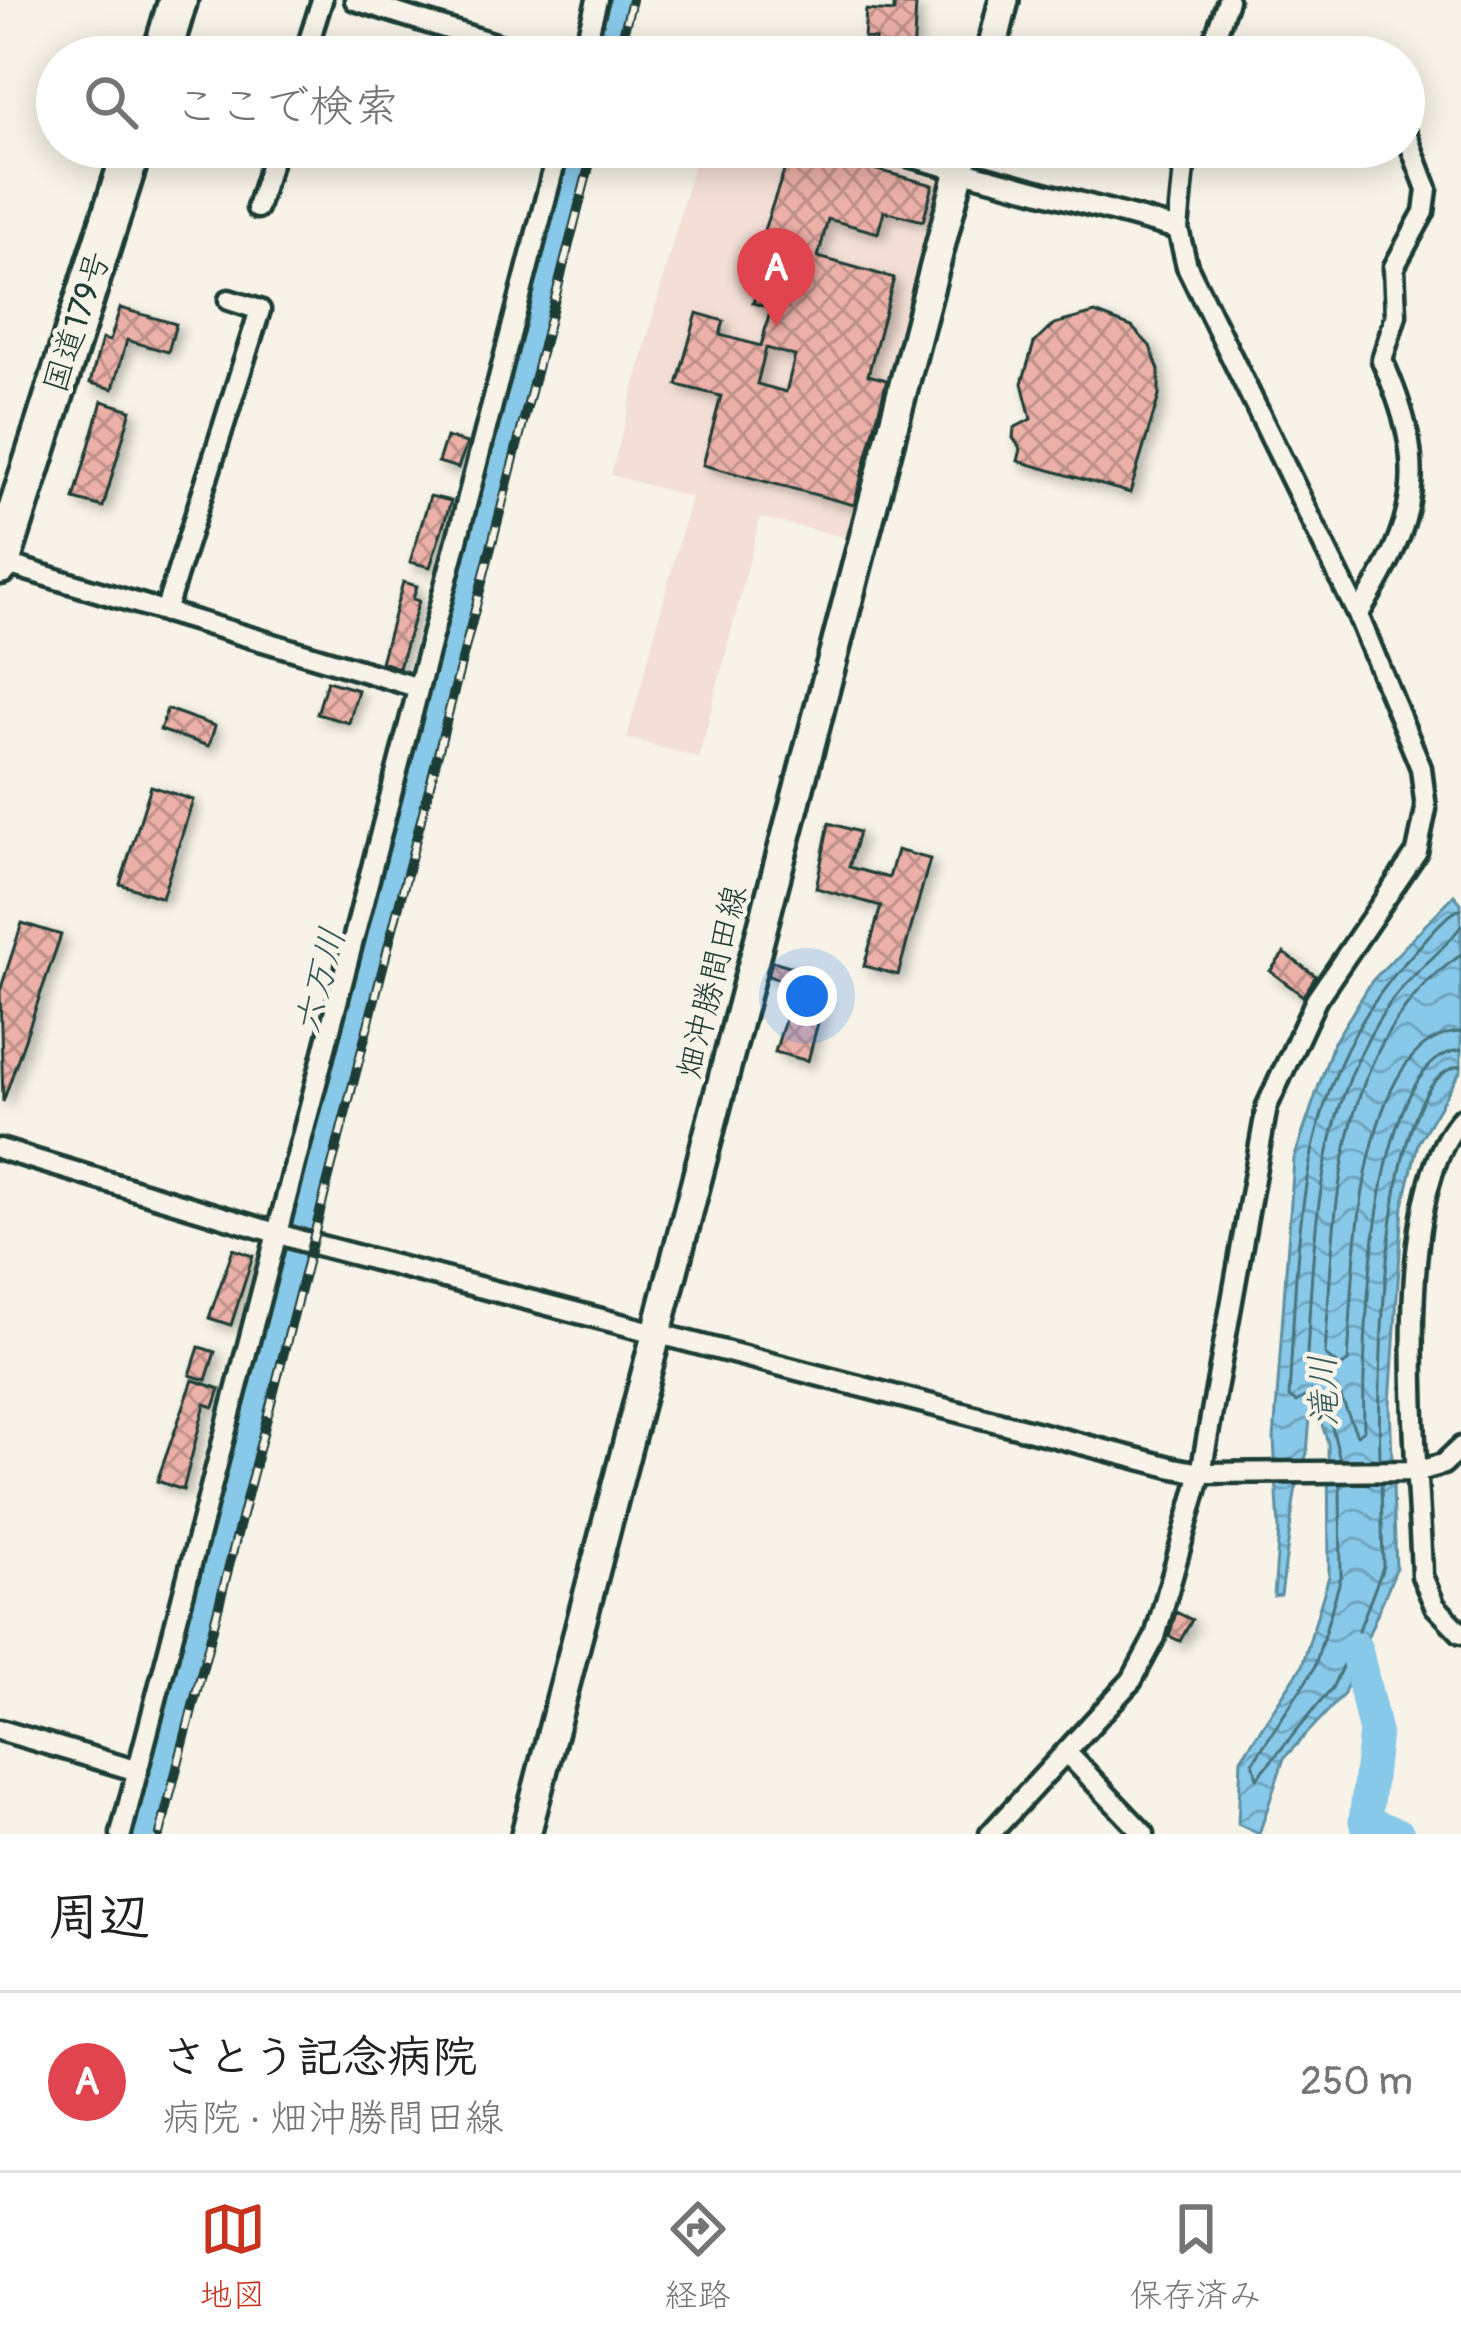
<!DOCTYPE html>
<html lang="ja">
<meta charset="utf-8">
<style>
body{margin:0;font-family:Pangolin,"Klee One",sans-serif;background:#f6f6f6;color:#202124}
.you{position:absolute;left:807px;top:996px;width:42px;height:42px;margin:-30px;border:9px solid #fff;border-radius:50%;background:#1a73e8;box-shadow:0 0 0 18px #1a73e833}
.badge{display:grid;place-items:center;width:78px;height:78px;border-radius:50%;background:#c8321e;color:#fff;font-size:39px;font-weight:700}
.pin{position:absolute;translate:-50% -99px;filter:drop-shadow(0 3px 6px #0008)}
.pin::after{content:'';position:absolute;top:63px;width:42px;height:36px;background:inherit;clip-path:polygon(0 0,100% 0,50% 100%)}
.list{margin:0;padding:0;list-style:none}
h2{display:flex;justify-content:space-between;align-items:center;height:156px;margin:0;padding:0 48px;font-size:51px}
h2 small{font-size:39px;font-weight:400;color:#757577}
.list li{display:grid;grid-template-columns:78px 1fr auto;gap:36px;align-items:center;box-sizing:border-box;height:180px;padding:0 48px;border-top:3px solid #e0e0e0}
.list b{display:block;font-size:45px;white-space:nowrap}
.list p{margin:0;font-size:39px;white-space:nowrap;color:#757577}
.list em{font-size:39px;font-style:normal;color:#757577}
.icon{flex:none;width:66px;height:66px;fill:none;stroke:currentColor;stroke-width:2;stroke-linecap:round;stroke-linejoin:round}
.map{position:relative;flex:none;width:1461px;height:1834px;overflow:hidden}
.search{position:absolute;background:#fff;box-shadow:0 6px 30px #0003;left:36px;right:36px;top:36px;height:132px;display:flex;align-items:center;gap:30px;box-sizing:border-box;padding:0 42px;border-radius:66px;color:#757577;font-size:45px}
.sheet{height:336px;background:#fff}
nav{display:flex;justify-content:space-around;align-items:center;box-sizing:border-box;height:168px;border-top:3px solid #e0e0e0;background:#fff;font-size:33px;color:#757577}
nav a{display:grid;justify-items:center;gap:6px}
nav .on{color:#c8321e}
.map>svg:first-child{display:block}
.built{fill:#f3dfd5}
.water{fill:url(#water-waves);stroke:#5e90a1;stroke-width:3}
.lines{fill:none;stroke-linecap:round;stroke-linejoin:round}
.shore{stroke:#49757c;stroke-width:3}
.river{stroke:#88c8e9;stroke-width:33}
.building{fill:url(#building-cross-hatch);stroke:#1f3d34;stroke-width:3;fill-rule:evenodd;filter:url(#shadow)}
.street-casing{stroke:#1f3d34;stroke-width:27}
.secondary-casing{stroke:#1f3d34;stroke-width:36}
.highway-casing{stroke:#1f3d34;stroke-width:45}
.street{stroke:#f7f3e8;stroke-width:18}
.secondary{stroke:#f7f3e8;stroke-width:27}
.highway{stroke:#f7f3e8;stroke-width:36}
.rail-casing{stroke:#1f3d34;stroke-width:10}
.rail{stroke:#f7f3e8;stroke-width:6;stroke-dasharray:18;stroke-linecap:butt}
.labels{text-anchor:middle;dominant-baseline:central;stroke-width:9;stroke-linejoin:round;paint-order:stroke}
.street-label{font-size:33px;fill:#1f3d34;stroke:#f7f3e8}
.water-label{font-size:36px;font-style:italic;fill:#345958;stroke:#f7f3e8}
</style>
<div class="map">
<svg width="1461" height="1834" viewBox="0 0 1461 1834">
<defs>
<pattern id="water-waves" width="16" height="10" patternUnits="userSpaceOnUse" patternTransform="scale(3)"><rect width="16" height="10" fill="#88c8e9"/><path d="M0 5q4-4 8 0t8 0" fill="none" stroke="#6fa4be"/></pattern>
<pattern id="building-cross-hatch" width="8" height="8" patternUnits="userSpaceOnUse" patternTransform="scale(3)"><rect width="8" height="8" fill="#ebb0a8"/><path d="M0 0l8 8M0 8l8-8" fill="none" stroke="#be908a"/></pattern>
<filter id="shadow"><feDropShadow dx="5.5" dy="5.5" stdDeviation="6" flood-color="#0004"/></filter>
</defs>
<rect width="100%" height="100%" fill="#f7f3e8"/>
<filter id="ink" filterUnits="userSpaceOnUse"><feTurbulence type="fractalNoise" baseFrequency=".00833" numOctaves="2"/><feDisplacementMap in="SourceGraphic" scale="24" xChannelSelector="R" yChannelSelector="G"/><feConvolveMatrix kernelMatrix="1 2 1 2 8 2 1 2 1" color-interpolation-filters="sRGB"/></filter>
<g filter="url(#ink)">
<path class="built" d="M 698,147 L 823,147 L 940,179 L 849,538 L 760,518 L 699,758 L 627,738 L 691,497 L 611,475 Z"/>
<path class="water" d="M 1454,895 L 1461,903 L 1461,1070 L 1418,1143 L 1403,1206 L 1390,1404 L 1396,1569 L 1343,1695 L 1284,1758 L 1259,1834 L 1238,1824 L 1241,1759 L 1302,1666 L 1329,1576 L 1328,1443 L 1312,1394 L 1307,1453 L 1295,1492 L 1281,1595 L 1274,1596 L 1279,1529 L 1274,1440 L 1294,1159 L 1333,1044 L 1372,981 Z"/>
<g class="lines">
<path class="shore" d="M 1461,926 C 1442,953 1412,973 1392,1000 C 1314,1110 1314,1242 1306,1371 L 1337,1388 L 1357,1435 L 1364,1430 C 1362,1361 1368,1056 1461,1050
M 1461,955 C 1332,1042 1335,1218 1325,1355 L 1340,1367 L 1348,1362 C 1353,1288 1355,1036 1461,1032
M 1380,1459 C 1378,1396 1379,1074 1461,1066
M 1340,1460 L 1325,1398 L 1313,1392 L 1296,1402 L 1289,1397 C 1299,1237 1294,1083 1409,958 C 1423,944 1443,915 1461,909
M 1340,1484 L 1341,1577 L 1314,1669 L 1253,1762 L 1257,1778 L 1332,1688 L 1357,1635 L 1383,1567 L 1381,1483"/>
<path class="river" d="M 601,57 L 616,0
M 1356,1649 L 1375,1732 L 1365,1822 L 1398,1834
M 139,1834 L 578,147"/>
</g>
<path class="building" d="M 894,4 L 916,5 L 913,57 L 875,57 L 875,39 L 864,38 L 866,10 L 894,12 Z
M 792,147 L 933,185 L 923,221 L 884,211 L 878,233 L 828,219 L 818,257 L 894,278 L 868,375 L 887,380 L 854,505 L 703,465 L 721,396 L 677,385 L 697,313 L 724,321 L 720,335 L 761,346 L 771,308 L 753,303 L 771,235 L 763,233 ZM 766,348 L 795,356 L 786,392 L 757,384 Z
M 120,308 L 176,324 L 168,352 L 127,340 L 113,389 L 90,383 L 102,339 L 110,341 Z
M 1095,313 L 1132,327 L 1150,346 L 1159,370 L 1159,396 L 1130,493 L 1018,461 L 1021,449 L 1013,438 L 1014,428 L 1031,419 L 1022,383 L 1034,343 L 1054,324 Z
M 102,401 L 131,410 L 103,507 L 74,499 Z
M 446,437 L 467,443 L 458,468 L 438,462 Z
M 430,496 L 451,501 L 430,567 L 410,562 Z
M 403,582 L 417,586 L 413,599 L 419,601 L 399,668 L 381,662 Z
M 327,681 L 358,690 L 349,723 L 317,714 Z
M 167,709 L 215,726 L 209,746 L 160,730 Z
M 151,786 L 193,800 L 162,898 L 120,884 Z
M 829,823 L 859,832 L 849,867 L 889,878 L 897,850 L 930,859 L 898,975 L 864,966 L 881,906 L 816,888 Z
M 22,923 L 61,935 L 3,1102 L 0,991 Z
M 1284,953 L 1316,976 L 1303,996 L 1270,971 Z
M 772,961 L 801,969 L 797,985 L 768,976 Z
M 795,987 L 825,996 L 808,1061 L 775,1052 Z
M 233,1249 L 253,1256 L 231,1325 L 209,1318 Z
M 199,1347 L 215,1352 L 206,1380 L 190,1375 Z
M 193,1380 L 220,1389 L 214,1407 L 205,1404 L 183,1490 L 157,1481 Z
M 1176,1612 L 1192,1620 L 1180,1641 L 1169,1636 Z"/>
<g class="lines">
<defs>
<path id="street" d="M 355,0 L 537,57
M 304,57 L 322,0
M 582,57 L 597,0
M 1208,57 L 1228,0
M 874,147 L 1178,229
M 257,208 L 276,147
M 0,562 L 416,687
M 165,612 L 260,310 L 229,300
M 1358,615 C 1418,519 1430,468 1382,360 L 1396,315 L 1394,267 L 1424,212 L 1427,189 L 1404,128
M 1461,1119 C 1387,1200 1419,1467 1422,1576 L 1435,1606 L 1461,1633
M 0,1149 L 302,1241 L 1174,1468 L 1201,1473 L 1419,1471 L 1443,1464 L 1461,1447
M 0,1730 L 138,1771
M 1068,1754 L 1144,1834
M 121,1834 L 559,147
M 990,1834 L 1132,1680 L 1155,1637 L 1201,1473 L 1267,1106 L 1316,1000 L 1417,852 L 1426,809 L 1421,768 L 1358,615 L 1187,266 L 1178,229 L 1186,147"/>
<path id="secondary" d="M 990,57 L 1004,0
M 526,1834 L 966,147"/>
<path id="highway" d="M 161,57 L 178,0
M 0,565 L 133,147"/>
</defs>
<use href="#street" class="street-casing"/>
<use href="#secondary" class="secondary-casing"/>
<use href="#highway" class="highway-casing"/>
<use href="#street" class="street"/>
<use href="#secondary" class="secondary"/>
<use href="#highway" class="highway"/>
<defs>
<path id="rail" d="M 617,57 L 632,0
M 160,1834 L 594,147"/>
</defs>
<use href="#rail" class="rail-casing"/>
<use href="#rail" class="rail"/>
</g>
</g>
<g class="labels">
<g class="street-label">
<text transform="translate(77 322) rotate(-72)">国道179号</text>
<text transform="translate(712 982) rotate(-76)">畑沖勝間田線</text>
</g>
<g class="water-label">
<text transform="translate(320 981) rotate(-75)">六万川</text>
<text transform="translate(1324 1391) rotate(-92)">滝川</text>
</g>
</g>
</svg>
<div class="you"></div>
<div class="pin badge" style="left:776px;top:327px;background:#e0444e">A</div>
<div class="search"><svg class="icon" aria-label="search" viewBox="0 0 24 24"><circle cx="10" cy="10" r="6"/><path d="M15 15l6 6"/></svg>ここで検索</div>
</div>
<section class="sheet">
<h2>周辺<small></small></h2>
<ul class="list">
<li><span class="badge" style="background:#e0444e">A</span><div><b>さとう記念病院</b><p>病院 · 畑沖勝間田線</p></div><em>250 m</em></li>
</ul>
</section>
<nav>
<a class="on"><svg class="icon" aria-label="map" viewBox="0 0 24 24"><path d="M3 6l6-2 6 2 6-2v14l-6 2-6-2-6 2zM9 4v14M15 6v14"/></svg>地図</a>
<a><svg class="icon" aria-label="directions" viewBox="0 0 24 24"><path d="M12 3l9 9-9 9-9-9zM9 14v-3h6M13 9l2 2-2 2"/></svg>経路</a>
<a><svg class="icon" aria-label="saved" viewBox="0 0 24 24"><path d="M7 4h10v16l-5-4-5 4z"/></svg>保存済み</a>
</nav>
